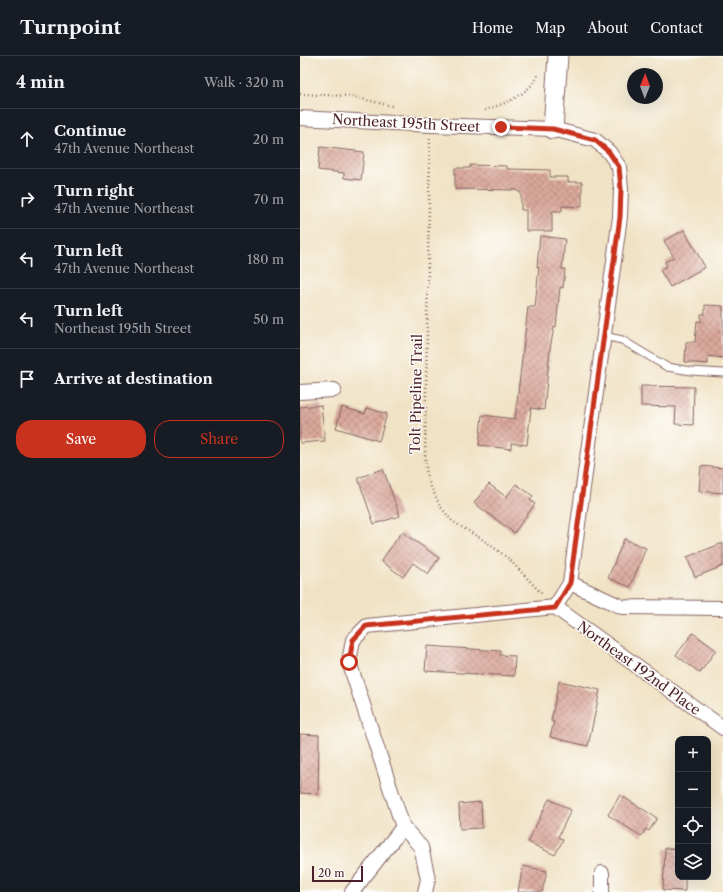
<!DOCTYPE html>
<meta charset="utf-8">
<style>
body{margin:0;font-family:"Libre Caslon Text",serif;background:#242831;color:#f1f3f6}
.controls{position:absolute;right:12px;bottom:12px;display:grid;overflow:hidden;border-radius:8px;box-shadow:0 4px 16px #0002}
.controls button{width:36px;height:36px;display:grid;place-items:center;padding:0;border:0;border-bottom:1px solid #363941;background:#171b24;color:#f1f3f6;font:20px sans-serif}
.compass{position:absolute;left:327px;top:12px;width:36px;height:36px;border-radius:50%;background:#171b24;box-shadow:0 4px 16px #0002;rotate:1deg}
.scale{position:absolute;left:12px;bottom:10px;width:51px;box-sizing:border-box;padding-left:4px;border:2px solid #4a1f2b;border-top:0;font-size:11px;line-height:14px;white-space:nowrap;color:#4a1f2b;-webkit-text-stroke:3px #fdfcf7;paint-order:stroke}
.stop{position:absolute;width:12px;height:12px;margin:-9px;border:3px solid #c8321e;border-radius:50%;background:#fff}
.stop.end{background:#c8321e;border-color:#fff;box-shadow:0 1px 4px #0008}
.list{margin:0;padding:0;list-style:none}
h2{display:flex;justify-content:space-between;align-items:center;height:52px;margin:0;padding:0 16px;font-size:17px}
h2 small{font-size:13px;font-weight:400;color:#9ea1a6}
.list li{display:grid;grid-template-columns:26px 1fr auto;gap:12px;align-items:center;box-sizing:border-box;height:60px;padding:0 16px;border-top:1px solid #363941}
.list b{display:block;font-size:15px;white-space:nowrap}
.list p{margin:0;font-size:13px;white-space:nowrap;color:#9ea1a6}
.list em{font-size:13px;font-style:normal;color:#9ea1a6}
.actions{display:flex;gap:8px;padding:12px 16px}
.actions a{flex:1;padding:9px 0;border:1px solid #c8321e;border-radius:16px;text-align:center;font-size:14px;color:#c8321e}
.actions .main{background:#c8321e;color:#fff}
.icon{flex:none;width:22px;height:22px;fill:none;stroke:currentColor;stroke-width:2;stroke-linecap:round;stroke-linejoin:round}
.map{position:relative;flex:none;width:423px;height:836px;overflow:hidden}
header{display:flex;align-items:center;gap:24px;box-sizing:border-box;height:56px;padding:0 20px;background:#171b24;border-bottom:1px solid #363941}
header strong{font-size:19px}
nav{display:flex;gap:22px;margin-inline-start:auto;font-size:14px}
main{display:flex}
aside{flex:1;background:#171b24}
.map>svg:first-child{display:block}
.building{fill:url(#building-cross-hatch)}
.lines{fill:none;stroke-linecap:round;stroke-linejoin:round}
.lane-casing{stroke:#846361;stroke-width:9}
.street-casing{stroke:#846361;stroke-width:16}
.secondary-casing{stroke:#846361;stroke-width:21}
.path{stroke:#846361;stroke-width:2.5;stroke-dasharray:1 3;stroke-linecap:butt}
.lane{stroke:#fff;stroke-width:7}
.street{stroke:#fff;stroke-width:14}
.secondary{stroke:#fff;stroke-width:19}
.route{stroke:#c8321e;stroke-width:5}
.labels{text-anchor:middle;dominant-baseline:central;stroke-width:3;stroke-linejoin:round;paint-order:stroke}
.street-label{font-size:14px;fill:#4a1f2b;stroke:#fdfcf7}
</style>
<header>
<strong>Turnpoint</strong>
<nav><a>Home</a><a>Map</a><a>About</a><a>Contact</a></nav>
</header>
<main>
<aside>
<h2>4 min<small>Walk · 320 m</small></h2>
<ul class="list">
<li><svg class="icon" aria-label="ahead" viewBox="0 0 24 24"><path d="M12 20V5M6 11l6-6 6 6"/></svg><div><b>Continue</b><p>47th Avenue Northeast</p></div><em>20 m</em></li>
<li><svg class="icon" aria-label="right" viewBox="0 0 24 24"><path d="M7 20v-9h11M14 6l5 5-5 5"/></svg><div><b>Turn right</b><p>47th Avenue Northeast</p></div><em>70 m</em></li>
<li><svg class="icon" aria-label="left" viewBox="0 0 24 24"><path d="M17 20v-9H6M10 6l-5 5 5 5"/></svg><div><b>Turn left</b><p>47th Avenue Northeast</p></div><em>180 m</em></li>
<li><svg class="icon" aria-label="left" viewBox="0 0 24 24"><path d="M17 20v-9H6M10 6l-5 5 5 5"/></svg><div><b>Turn left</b><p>Northeast 195th Street</p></div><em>50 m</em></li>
<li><svg class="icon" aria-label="arrive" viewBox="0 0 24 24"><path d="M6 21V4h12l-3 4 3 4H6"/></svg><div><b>Arrive at destination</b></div></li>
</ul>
<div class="actions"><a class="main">Save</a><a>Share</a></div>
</aside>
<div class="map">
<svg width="423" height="836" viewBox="0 0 423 836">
<defs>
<pattern id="building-cross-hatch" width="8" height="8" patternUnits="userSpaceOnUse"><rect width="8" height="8" fill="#daa89b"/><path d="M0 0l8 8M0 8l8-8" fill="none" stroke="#b3887f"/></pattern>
</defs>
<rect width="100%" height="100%" fill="#fdfcf7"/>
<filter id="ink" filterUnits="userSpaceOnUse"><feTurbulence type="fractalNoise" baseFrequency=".025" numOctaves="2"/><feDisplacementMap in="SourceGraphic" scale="8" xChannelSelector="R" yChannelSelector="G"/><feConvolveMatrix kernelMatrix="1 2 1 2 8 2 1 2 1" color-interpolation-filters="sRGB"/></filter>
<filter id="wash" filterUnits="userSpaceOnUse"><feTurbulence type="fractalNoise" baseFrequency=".012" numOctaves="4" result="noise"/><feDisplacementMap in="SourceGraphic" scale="16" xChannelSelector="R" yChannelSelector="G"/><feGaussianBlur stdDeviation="0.9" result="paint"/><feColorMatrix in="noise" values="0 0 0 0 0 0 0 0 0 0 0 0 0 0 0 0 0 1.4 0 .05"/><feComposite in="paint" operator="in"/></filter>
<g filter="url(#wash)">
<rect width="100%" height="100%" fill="#f0e2c4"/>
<g id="blocks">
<path class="building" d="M 20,91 L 64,96 L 61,124 L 44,122 L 44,117 L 18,114 Z
M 170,109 L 207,110 L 207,113 L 250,114 L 250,121 L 268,121 L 268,126 L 282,126 L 282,151 L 262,150 L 262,155 L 252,155 L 252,175 L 226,175 L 226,154 L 221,154 L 221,136 L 218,136 L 218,134 L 155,133 L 155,112 L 170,112 Z
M 384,174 L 405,211 L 370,231 L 360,214 L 367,210 L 365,206 L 374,201 L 364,185 Z
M 240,180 L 265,183 L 262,213 L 265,213 L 263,232 L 260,231 L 256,271 L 254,271 L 250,293 L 244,354 L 231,352 L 227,389 L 211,387 L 211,393 L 179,389 L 182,359 L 215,363 L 228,251 L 235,251 L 239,211 L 237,211 Z
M 405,249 L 423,250 L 423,302 L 408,300 L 408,308 L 385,306 L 386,286 L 395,286 L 397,265 L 401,266 L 401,258 L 405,258 Z
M 341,330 L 394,331 L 393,369 L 375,368 L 376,351 L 341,350 Z
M 21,349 L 25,385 L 0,387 L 0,351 Z
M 42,351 L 65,358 L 67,352 L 87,358 L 79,385 L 36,372 Z
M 401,410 L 423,412 L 423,437 L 399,435 Z
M 83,413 L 100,460 L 74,468 L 58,422 Z
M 189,428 L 206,441 L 216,428 L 233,440 L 230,444 L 235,448 L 214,477 L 174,447 Z
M 102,476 L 139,502 L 128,518 L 113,507 L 103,521 L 81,505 Z
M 324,483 L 346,492 L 330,531 L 308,522 Z
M 423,487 L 423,510 L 395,521 L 387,501 Z
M 393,577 L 416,594 L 400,617 L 376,599 Z
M 127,590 L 201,595 L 200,599 L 215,600 L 214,620 L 125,615 Z
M 259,625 L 300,634 L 288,690 L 250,681 L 254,666 L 251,665 Z
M 0,678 L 19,679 L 18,738 L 0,737 Z
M 320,739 L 357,762 L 349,775 L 346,773 L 341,780 L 308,759 Z
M 249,743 L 271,754 L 258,781 L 263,784 L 255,799 L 228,786 Z
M 181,746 L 182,772 L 160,773 L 159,748 Z
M 365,792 L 378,793 L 378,821 L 385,821 L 385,835 L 363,834 Z
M 223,810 L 247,815 L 242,836 L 218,836 Z"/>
</g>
</g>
<g filter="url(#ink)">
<use href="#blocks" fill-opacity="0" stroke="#846361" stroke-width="1"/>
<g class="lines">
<defs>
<path id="lane" d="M 304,280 L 322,284 L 367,311 L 391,315 L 423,317"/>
<path id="street" d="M 0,62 L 131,69 L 253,73 L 295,84 L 309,96 L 319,111 L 321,133 L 320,161 L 270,527 L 255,551
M 0,336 L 34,334
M 270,527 L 322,551 L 423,552
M 255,551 L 423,672
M 103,771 L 121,791 L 128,823 L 125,836
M 52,836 L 103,771 L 49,606 L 53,584 L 67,570 L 255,551
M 302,836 L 302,817"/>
<path id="secondary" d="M 253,73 L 258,0"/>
</defs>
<use href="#lane" class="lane-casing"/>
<use href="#street" class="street-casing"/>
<use href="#secondary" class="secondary-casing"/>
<path class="path" d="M 0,38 L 50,40 L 92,50
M 185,54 C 204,48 229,39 238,19
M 130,83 L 125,399 L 127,422 L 140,450 L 152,465 L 185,485 L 209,503 L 242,538"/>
<use href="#lane" class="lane"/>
<use href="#street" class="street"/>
<use href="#secondary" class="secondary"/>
</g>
</g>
<g class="lines" filter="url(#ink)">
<path class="route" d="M 49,606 L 53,584 L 66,570 L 255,552 L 270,527 L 320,161 L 321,133 L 319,111 L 309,96 L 295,84 L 253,73 L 201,71"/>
</g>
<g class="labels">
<g class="street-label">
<text transform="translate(106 67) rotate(3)">Northeast 195th Street</text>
<text transform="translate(116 338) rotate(-89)">Tolt Pipeline Trail</text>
<text transform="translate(339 612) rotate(36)">Northeast 192nd Place</text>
</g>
</g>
</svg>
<div class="controls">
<button>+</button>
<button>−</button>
<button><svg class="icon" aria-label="locate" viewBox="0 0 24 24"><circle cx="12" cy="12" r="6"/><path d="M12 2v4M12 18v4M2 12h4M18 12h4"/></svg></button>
<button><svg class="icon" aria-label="layers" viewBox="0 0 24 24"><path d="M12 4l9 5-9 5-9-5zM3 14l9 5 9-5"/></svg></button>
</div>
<svg class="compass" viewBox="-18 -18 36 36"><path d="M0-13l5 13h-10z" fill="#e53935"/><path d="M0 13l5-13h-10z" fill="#9ea1a6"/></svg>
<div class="scale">20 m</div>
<div class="stop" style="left:49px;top:606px"></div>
<div class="stop end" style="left:201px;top:71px"></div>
</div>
</main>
